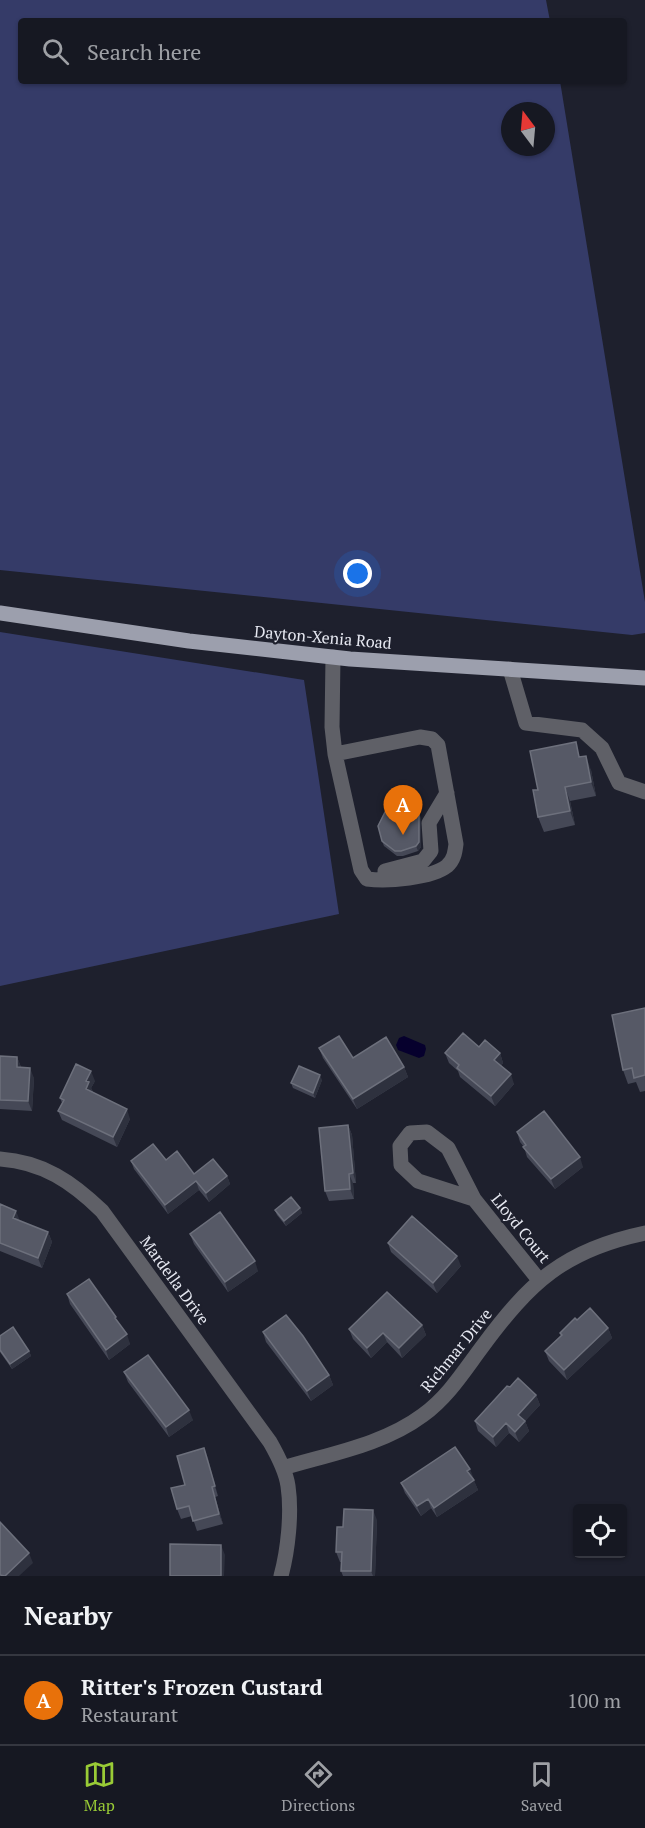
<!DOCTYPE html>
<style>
body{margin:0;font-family:"PT Serif",serif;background:#23252f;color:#f1f3f6}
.controls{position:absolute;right:18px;bottom:18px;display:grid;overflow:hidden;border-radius:6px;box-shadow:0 2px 4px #0004}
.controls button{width:54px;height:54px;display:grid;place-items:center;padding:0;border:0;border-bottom:2px solid #353740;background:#161822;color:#f1f3f6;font:30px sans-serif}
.compass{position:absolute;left:501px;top:102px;width:54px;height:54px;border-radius:50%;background:#161822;box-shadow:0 2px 4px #0004;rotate:344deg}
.you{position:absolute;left:358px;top:574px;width:21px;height:21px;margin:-15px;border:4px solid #fff;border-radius:50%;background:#1a73e8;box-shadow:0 0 0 9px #1a73e833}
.badge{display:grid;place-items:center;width:39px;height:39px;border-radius:50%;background:#99cb36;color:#fff;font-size:20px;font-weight:700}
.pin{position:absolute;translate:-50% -50px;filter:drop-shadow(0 2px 3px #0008)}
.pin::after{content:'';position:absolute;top:32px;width:21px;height:18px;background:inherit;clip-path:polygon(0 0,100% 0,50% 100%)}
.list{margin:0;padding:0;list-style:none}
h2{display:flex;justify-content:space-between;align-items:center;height:78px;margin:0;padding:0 24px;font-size:26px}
h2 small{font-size:20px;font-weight:400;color:#9ea0a5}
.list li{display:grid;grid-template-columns:39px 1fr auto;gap:18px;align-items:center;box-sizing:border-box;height:90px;padding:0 24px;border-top:2px solid #353740}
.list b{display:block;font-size:22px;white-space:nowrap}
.list p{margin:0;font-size:20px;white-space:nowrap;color:#9ea0a5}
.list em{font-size:20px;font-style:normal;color:#9ea0a5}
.icon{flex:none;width:33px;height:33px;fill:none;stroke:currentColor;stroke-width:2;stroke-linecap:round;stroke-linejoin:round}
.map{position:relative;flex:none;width:645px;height:1576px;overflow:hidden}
.search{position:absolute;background:#161822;box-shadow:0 2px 4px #0004;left:18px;right:18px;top:18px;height:66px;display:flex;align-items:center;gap:15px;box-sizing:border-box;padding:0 21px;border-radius:6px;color:#9ea0a5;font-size:22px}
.sheet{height:168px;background:#161822}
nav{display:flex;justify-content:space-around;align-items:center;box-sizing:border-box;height:84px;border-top:2px solid #353740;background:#161822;font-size:16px;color:#9ea0a5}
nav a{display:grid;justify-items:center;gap:3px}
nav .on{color:#99cb36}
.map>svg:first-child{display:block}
.green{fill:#353b68;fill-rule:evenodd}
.water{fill:#06002d}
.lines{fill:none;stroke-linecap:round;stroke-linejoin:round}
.minor{stroke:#5f6067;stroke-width:15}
.major{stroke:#9c9fad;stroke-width:15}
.wall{fill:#454856}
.shaded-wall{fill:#2e313e}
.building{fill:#565966;stroke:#6d707c;stroke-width:1.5}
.labels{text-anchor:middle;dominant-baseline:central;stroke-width:4.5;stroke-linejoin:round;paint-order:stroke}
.street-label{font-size:16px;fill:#e6e8f1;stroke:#1e202d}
</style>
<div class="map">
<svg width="645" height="1576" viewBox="0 0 645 1576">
<rect width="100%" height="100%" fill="#1e202d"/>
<path class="green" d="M 0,0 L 546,0 L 550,21 L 21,21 L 21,81 L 560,81 L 645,602 L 645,633 L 632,635 L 0,570 ZM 510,111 L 546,111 L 546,147 L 510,147 Z
M 0,632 L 304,680 L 339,914 L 0,986 Z"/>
<path class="water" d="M 404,1036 L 425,1045 L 426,1049 L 424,1056 L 419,1058 L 398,1050 L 396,1045 L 399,1038 Z"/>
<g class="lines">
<path class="minor" d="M 333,657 L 332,727 L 335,754 L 361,870 L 367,879 C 387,882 432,878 447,866 C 454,860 455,852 456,844 L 438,745 L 432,739 L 420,737 L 335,754
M 510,669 L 526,723 L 582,730 L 602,748 L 619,783 L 645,792
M 385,871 L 423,861 L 431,851 L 429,823 L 447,793
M 0,1159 C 43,1162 72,1182 102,1211 L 270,1442 C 278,1456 286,1471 288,1486 C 292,1513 288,1550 281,1576
M 474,1199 L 418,1181 L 401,1165 L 400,1146 L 410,1133 L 427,1132 L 448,1148 L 474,1199 L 539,1280
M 283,1468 C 329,1454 383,1445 423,1415 C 448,1397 464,1371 482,1347 C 530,1282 564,1250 645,1233"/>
<path class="major" d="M 0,613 L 189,641 L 350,659 L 645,678"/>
</g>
<path class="wall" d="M 581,757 L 591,770 L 596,796 L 570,801 L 575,825 L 544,832 L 538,817 L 538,790 Z
M 421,818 L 421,847 L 418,851 L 403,856 L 397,856 L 384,846 L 382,841 Z
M 645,1008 L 645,1091 L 640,1092 L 636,1082 L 628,1084 L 623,1070 Z
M 479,1047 L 500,1053 L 503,1063 L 501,1066 L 514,1084 L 495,1106 L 460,1077 L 458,1071 L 449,1063 L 445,1053 Z
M 319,1048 L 353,1058 L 404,1067 L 408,1077 L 357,1109 L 323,1058 Z
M 0,1056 L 17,1057 L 21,1067 L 34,1078 L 32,1111 L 0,1109 Z
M 322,1080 L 315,1098 L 293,1088 L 291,1083 Z
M 95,1081 L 91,1088 L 93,1092 L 130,1119 L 117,1147 L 62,1120 L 58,1111 L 62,1103 L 60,1098 Z
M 348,1125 L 352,1135 L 356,1183 L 353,1183 L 354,1199 L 329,1201 L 325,1191 Z
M 517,1132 L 583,1167 L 555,1189 L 527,1157 L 524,1147 L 520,1142 Z
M 166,1160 L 194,1174 L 227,1176 L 230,1184 L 209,1202 L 199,1190 L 168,1214 L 134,1169 L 131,1161 Z
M 0,1204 L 20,1221 L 48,1232 L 52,1242 L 42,1268 L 0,1251 Z
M 300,1208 L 302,1213 L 286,1226 L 277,1215 L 275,1210 Z
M 190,1234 L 258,1271 L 228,1292 L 194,1244 Z
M 388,1243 L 461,1266 L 437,1293 L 391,1252 Z
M 67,1294 L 119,1324 L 130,1344 L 109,1360 L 70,1304 Z
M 577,1320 L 608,1328 L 612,1338 L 567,1380 L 549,1361 L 545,1351 L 561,1336 L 560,1333 Z
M 422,1325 L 426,1335 L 402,1358 L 387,1342 L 371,1358 L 353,1339 L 349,1329 Z
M 263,1332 L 329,1375 L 333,1385 L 311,1401 L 266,1342 Z
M 0,1336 L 29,1351 L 31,1356 L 12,1369 L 0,1352 Z
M 124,1372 L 193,1420 L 169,1437 L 128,1382 Z
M 510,1387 L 536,1395 L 540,1405 L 525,1421 L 529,1431 L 519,1442 L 509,1433 L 496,1447 L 478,1431 L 475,1421 Z
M 204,1448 L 218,1496 L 215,1497 L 223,1524 L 197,1531 L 192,1516 L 181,1519 L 177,1509 L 185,1485 Z
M 473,1479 L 478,1490 L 437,1517 L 431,1508 L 421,1516 L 405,1493 L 401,1483 L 474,1479 Z
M 377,1520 L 375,1576 L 343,1576 L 341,1571 L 341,1562 L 340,1562 L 336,1552 L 343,1527 Z"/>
<path class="shaded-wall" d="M 586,756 L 591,770 L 596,796 L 591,782 Z
M 565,787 L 570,801 L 575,825 L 570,811 Z
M 419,813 L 421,818 L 421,847 L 418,851 L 416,846 Z
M 500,1053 L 503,1063 L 498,1070 L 494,1060 Z
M 17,1057 L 21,1067 L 17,1067 Z
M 404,1067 L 408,1077 L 357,1109 L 353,1099 Z
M 30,1068 L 34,1078 L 32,1111 L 28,1101 Z
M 91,1071 L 95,1081 L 91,1088 L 93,1092 L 86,1089 L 86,1081 Z
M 511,1074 L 514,1084 L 495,1106 L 491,1096 Z
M 320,1075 L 322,1080 L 315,1098 L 313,1093 Z
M 127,1109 L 130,1119 L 117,1147 L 113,1137 Z
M 348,1125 L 352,1135 L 356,1183 L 353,1173 Z
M 580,1157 L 583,1167 L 555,1189 L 551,1179 Z
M 349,1174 L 353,1183 L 354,1199 L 350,1189 Z
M 227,1176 L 230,1184 L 209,1202 L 206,1193 Z
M 196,1181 L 199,1190 L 168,1214 L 165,1205 Z
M 300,1208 L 302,1213 L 286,1226 L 284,1221 Z
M 16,1211 L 20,1221 L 13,1218 Z
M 48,1232 L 52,1242 L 42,1268 L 38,1258 Z
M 457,1256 L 461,1266 L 437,1293 L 433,1283 Z
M 255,1261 L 258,1271 L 228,1292 L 225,1282 Z
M 422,1325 L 426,1335 L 402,1358 L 399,1348 Z
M 608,1328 L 612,1338 L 567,1380 L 564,1370 Z
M 383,1333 L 387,1342 L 371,1358 L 367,1348 Z
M 127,1334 L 130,1344 L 109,1360 L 106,1350 Z
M 29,1351 L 31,1356 L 12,1369 L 10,1364 Z
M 329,1375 L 333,1385 L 311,1401 L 307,1391 Z
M 536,1395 L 540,1405 L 521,1425 L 518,1415 Z
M 189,1410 L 193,1420 L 169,1437 L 166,1427 Z
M 525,1421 L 529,1431 L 519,1442 L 515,1432 Z
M 506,1423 L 509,1433 L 496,1447 L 493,1437 Z
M 204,1448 L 208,1458 L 218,1496 L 215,1486 Z
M 470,1469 L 474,1479 L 471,1481 L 467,1471 Z
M 474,1480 L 478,1490 L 437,1517 L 434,1508 Z
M 212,1487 L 215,1497 L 223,1524 L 219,1514 Z
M 428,1499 L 431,1508 L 421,1516 L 417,1506 Z
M 373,1510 L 377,1520 L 375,1576 L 373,1576 L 371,1571 Z
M 221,1545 L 225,1555 L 224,1576 L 221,1576 Z
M 29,1553 L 33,1563 L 19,1576 L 5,1576 Z"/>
<path class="building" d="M 576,742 L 579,757 L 586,756 L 591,782 L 565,787 L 570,811 L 538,817 L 533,790 L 538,790 L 530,751 Z
M 399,805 L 407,805 L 419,813 L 419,842 L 416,846 L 401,851 L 395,851 L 382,841 L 378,826 L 385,812 Z
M 645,1008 L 645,1075 L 634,1078 L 632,1068 L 623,1070 L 612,1015 Z
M 463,1033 L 479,1047 L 485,1040 L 500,1053 L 494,1060 L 511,1074 L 491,1096 L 457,1068 L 459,1065 L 445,1053 Z
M 339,1036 L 353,1058 L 386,1037 L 404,1067 L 353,1099 L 319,1048 Z
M 0,1056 L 17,1057 L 17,1067 L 30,1068 L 28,1101 L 0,1100 Z
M 76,1064 L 91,1071 L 86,1081 L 89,1082 L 86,1089 L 127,1109 L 113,1137 L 58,1111 L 64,1100 L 60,1098 Z
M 299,1066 L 320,1075 L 313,1093 L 291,1083 Z
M 544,1111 L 580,1157 L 551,1179 L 523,1147 L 526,1145 L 517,1132 Z
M 348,1125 L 353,1173 L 349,1174 L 350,1189 L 325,1191 L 319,1128 Z
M 153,1144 L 166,1160 L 177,1151 L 194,1174 L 213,1159 L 227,1176 L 206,1193 L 196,1181 L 165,1205 L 131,1161 Z
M 291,1197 L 300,1208 L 284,1221 L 275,1210 Z
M 0,1204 L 16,1211 L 13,1218 L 48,1232 L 38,1258 L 0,1243 Z
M 220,1212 L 255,1261 L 225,1282 L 190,1234 Z
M 412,1216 L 457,1256 L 433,1283 L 388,1243 Z
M 89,1279 L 116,1317 L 115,1318 L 127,1334 L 106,1350 L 67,1294 Z
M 387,1292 L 422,1325 L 399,1348 L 383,1333 L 367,1348 L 349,1329 Z
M 590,1308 L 608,1328 L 564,1370 L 545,1351 L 562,1335 L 560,1333 L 575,1318 L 577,1320 Z
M 286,1315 L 303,1336 L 329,1375 L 307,1391 L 263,1332 Z
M 13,1327 L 29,1351 L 10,1364 L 0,1350 L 0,1336 Z
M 148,1355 L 189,1410 L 166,1427 L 124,1372 Z
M 518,1378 L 536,1395 L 518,1415 L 525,1421 L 515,1432 L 506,1423 L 493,1437 L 475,1421 L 507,1386 L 510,1387 Z
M 455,1447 L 470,1469 L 467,1471 L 474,1480 L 434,1508 L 428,1499 L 417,1506 L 401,1483 Z
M 204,1448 L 215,1486 L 212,1487 L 219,1514 L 193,1521 L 189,1506 L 177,1509 L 171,1488 L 185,1485 L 177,1456 Z
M 344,1509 L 373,1510 L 371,1571 L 341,1571 L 342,1552 L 336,1552 L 337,1527 L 343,1527 Z
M 0,1522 L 29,1553 L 5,1576 L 0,1575 Z
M 170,1544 L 221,1545 L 221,1576 L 170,1576 Z"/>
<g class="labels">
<g class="street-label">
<text transform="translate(323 637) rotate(5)">Dayton-Xenia Road</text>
<text transform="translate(521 1228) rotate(51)">Lloyd Court</text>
<text transform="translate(175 1280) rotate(54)">Mardella Drive</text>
<text transform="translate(456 1350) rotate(-51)">Richmar Drive</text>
</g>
</g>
</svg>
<div class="controls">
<button><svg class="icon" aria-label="locate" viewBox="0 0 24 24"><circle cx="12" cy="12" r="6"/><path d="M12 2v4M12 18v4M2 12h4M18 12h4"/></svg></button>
</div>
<svg class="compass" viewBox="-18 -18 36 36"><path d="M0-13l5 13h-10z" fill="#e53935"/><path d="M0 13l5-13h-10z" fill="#9ea0a5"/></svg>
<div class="you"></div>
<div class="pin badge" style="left:403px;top:835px;background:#e8710a">A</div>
<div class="search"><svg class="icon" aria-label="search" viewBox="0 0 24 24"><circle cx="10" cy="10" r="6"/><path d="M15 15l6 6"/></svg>Search here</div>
</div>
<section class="sheet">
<h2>Nearby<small></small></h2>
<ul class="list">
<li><span class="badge" style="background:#e8710a">A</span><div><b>Ritter's Frozen Custard</b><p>Restaurant</p></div><em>100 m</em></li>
</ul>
</section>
<nav>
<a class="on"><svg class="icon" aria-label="map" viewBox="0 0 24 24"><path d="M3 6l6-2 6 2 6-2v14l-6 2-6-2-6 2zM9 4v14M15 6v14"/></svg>Map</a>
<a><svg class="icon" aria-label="directions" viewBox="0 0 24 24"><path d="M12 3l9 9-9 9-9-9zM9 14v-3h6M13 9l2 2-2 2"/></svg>Directions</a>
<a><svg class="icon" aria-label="saved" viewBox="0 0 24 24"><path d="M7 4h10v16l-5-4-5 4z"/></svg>Saved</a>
</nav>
